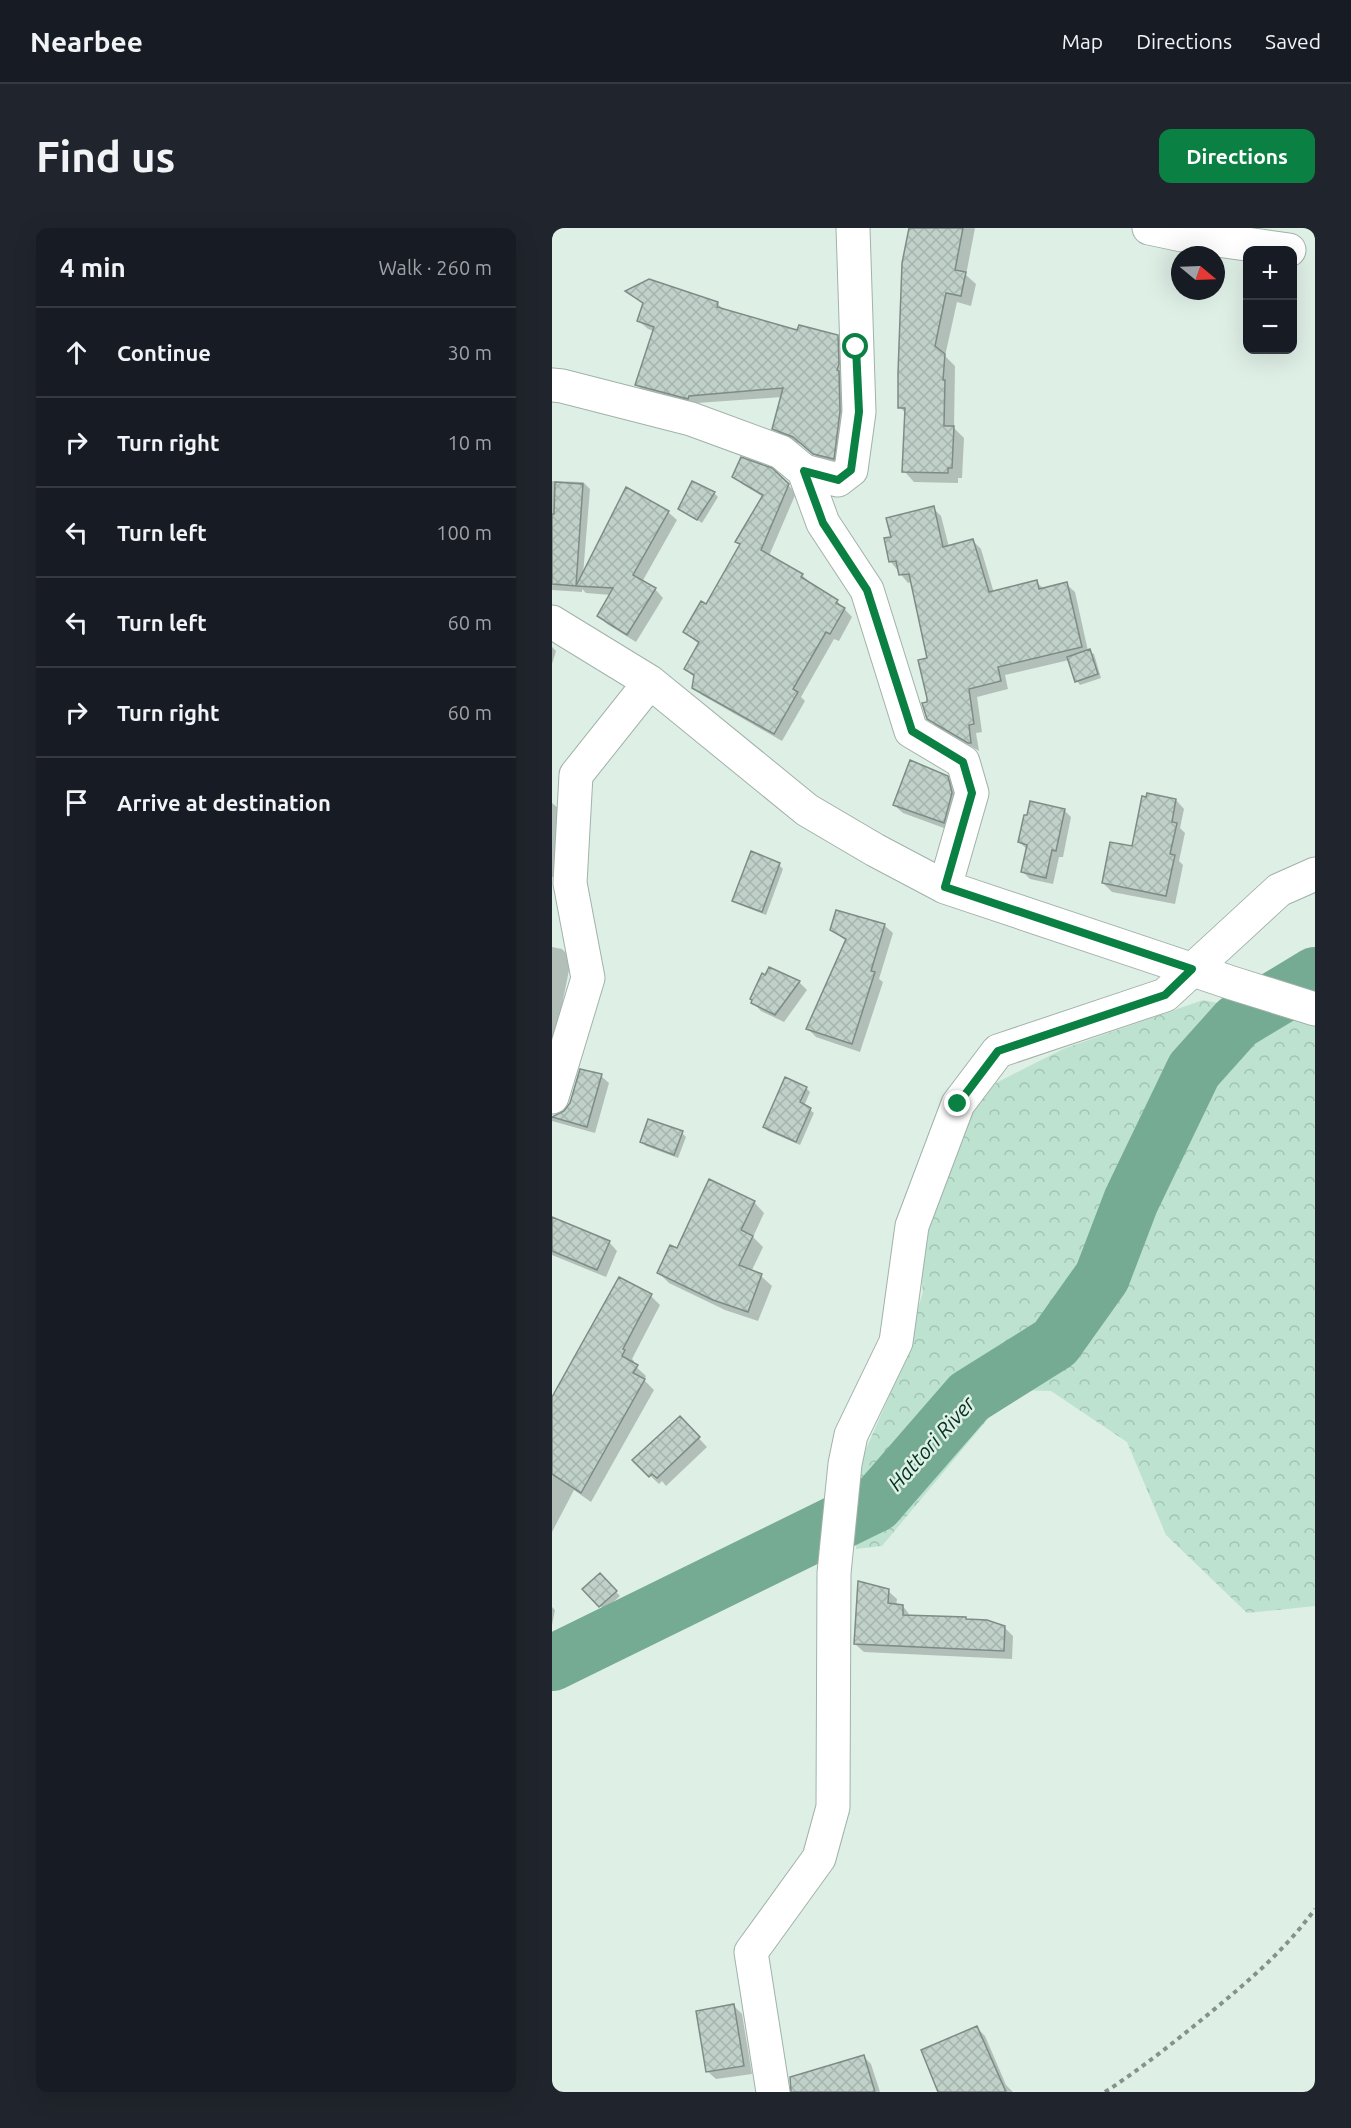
<!DOCTYPE html>
<meta charset="utf-8">
<style>
body{margin:0;font-family:Ubuntu,sans-serif;background:#20242c;color:#f1f3f6}
.controls{position:absolute;right:18px;top:18px;display:grid;overflow:hidden;border-radius:12px;box-shadow:0 6px 24px #0002}
.controls button{width:54px;height:54px;display:grid;place-items:center;padding:0;border:0;border-bottom:2px solid #363941;background:#171b24;color:#f1f3f6;font:30px sans-serif}
.compass{position:absolute;left:619px;top:18px;width:54px;height:54px;border-radius:50%;background:#171b24;box-shadow:0 6px 24px #0002;rotate:109deg}
.stop{position:absolute;width:18px;height:18px;margin:-14px;border:4px solid #0b8043;border-radius:50%;background:#fff}
.stop.end{background:#0b8043;border-color:#fff;box-shadow:0 2px 6px #0008}
.list{margin:0;padding:0;list-style:none}
h2{display:flex;justify-content:space-between;align-items:center;height:78px;margin:0;padding:0 24px;font-size:26px}
h2 small{font-size:20px;font-weight:400;color:#9ea1a6}
.list li{display:grid;grid-template-columns:39px 1fr auto;gap:18px;align-items:center;box-sizing:border-box;height:90px;padding:0 24px;border-top:2px solid #363941}
.list b{display:block;font-size:22px;white-space:nowrap}
.list em{font-size:20px;font-style:normal;color:#9ea1a6}
.icon{flex:none;width:33px;height:33px;fill:none;stroke:currentColor;stroke-width:2;stroke-linecap:round;stroke-linejoin:round}
.map{position:relative;flex:none;width:763px;height:1864px;overflow:hidden;border-radius:12px}
header{display:flex;align-items:center;gap:36px;box-sizing:border-box;height:84px;padding:0 30px;background:#171b24;border-bottom:2px solid #363941}
header strong{font-size:28px}
nav{display:flex;gap:33px;margin-inline-start:auto;font-size:21px}
.intro{display:flex;align-items:center;justify-content:space-between;box-sizing:border-box;height:144px;padding:0 36px}
h1{margin:0;font-size:42px}
.button{padding:15px 27px;border-radius:12px;background:#0b8043;color:#fff;font-size:21px;font-weight:700}
main{display:flex;gap:36px;padding:0 36px}
aside{flex:1;background:#171b24;border-radius:12px;box-shadow:0 6px 24px #0002}
.map>svg:first-child{display:block}
.forest{fill:url(#forest-crowns)}
.shadow{fill:#0003}
.lines{fill:none;stroke-linecap:round;stroke-linejoin:round}
.river{stroke:#76ab93;stroke-width:56}
.building{fill:url(#building-cross-hatch);stroke:#7d8c85;stroke-width:1.5}
.minor-casing{stroke:#a1b2aa;stroke-width:35}
.path{stroke:#85918b;stroke-width:4;stroke-dasharray:4.5 4.5;stroke-linecap:butt}
.minor{stroke:#fff;stroke-width:33}
.route{stroke:#0b8043;stroke-width:8}
.labels{text-anchor:middle;dominant-baseline:central;stroke-width:5;stroke-linejoin:round;paint-order:stroke}
.water-label{font-size:21px;font-style:italic;fill:#023221;stroke:#deefe6}
</style>
<header>
<strong>Nearbee</strong>
<nav><a>Map</a><a>Directions</a><a>Saved</a></nav>
</header>
<div class="intro"><h1>Find us</h1><a class="button">Directions</a></div>
<main>
<aside>
<h2>4 min<small>Walk · 260 m</small></h2>
<ul class="list">
<li><svg class="icon" aria-label="ahead" viewBox="0 0 24 24"><path d="M12 20V5M6 11l6-6 6 6"/></svg><div><b>Continue</b></div><em>30 m</em></li>
<li><svg class="icon" aria-label="right" viewBox="0 0 24 24"><path d="M7 20v-9h11M14 6l5 5-5 5"/></svg><div><b>Turn right</b></div><em>10 m</em></li>
<li><svg class="icon" aria-label="left" viewBox="0 0 24 24"><path d="M17 20v-9H6M10 6l-5 5 5 5"/></svg><div><b>Turn left</b></div><em>100 m</em></li>
<li><svg class="icon" aria-label="left" viewBox="0 0 24 24"><path d="M17 20v-9H6M10 6l-5 5 5 5"/></svg><div><b>Turn left</b></div><em>60 m</em></li>
<li><svg class="icon" aria-label="right" viewBox="0 0 24 24"><path d="M7 20v-9h11M14 6l5 5-5 5"/></svg><div><b>Turn right</b></div><em>60 m</em></li>
<li><svg class="icon" aria-label="arrive" viewBox="0 0 24 24"><path d="M6 21V4h12l-3 4 3 4H6"/></svg><div><b>Arrive at destination</b></div></li>
</ul>
</aside>
<div class="map">
<svg width="763" height="1864" viewBox="0 0 763 1864">
<defs>
<pattern id="forest-crowns" width="20" height="18" patternUnits="userSpaceOnUse" patternTransform="scale(1.5)"><rect width="20" height="18" fill="#bde2d0"/><path d="M2 6a3 3 0 1 1 6 0M12 15a3 3 0 1 1 6 0" fill="none" stroke="#a3c3b3"/></pattern>
<pattern id="building-cross-hatch" width="8" height="8" patternUnits="userSpaceOnUse" patternTransform="scale(1.5)"><rect width="8" height="8" fill="#c0d1c9"/><path d="M0 0l8 8M0 8l8-8" fill="none" stroke="#a5b4ad"/></pattern>
</defs>
<rect width="100%" height="100%" fill="#deefe6"/>
<path class="forest" d="M 651,772 L 763,794 L 763,1378 L 695,1385 L 614,1307 L 575,1214 L 499,1163 L 460,1162 L 330,1318 L 304,1321 L 308,1235 L 345,1150 L 371,1064 L 366,1018 L 404,904 L 444,855 L 511,821 Z"/>
<path class="shadow" d="M 356,0 L 423,0 L 414,47 L 424,56 L 419,78 L 405,74 L 393,128 L 403,138 L 402,200 L 412,210 L 410,250 L 406,250 L 406,255 L 362,254 L 352,243 L 354,186 L 348,179 L 359,1 Z
M 75,64 L 166,76 L 172,82 L 246,104 L 285,109 L 294,117 L 290,239 L 271,234 L 251,217 L 230,209 L 222,200 L 230,169 L 145,175 L 144,178 L 93,165 L 85,157 L 102,103 L 96,101 L 87,93 L 92,77 Z
M 182,248 L 236,257 L 244,265 L 217,328 L 250,347 L 258,355 L 285,373 L 300,389 L 287,413 L 282,411 L 249,469 L 253,473 L 230,513 L 150,467 L 142,459 L 143,450 L 134,441 L 148,417 L 132,404 L 155,378 L 189,317 L 185,313 L 211,269 L 190,256 Z
M 0,253 L 31,254 L 38,261 L 31,347 L 75,261 L 116,284 L 125,292 L 90,354 L 103,361 L 111,370 L 84,414 L 55,396 L 46,387 L 59,367 L 34,365 L 30,361 L 30,364 L 0,362 Z
M 162,265 L 166,269 L 150,295 L 128,280 Z
M 381,280 L 389,288 L 397,319 L 421,313 L 429,321 L 442,365 L 484,354 L 492,361 L 514,356 L 523,364 L 536,423 L 542,426 L 549,450 L 528,457 L 525,453 L 517,432 L 453,447 L 456,461 L 425,469 L 430,504 L 424,505 L 427,523 L 385,499 L 376,490 L 377,431 L 360,354 L 356,355 L 338,333 L 341,310 Z
M 0,419 L 4,423 L 0,436 Z
M 395,549 L 404,558 L 400,603 L 351,585 L 342,577 Z
M 624,572 L 632,581 L 628,600 L 633,605 L 627,633 L 631,637 L 623,676 L 560,664 L 551,655 Z
M 0,575 L 11,584 L 7,650 L 0,649 Z
M 512,582 L 519,589 L 511,629 L 507,629 L 501,656 L 478,651 L 471,644 L 475,621 L 467,614 Z
M 227,637 L 231,641 L 214,687 L 186,676 L 182,672 Z
M 332,697 L 341,705 L 327,751 L 331,754 L 308,824 L 264,809 L 256,801 L 294,713 L 280,702 Z
M 0,719 L 10,721 L 18,729 L 19,732 L 9,782 L 15,787 L 0,836 Z
M 247,754 L 255,762 L 232,794 L 209,783 L 201,775 Z
M 49,848 L 57,855 L 43,905 L 0,893 L 0,889 L 5,889 L 14,883 Z
M 254,860 L 258,864 L 252,878 L 262,885 L 248,917 L 216,903 L 212,899 Z
M 130,905 L 134,909 L 126,930 L 94,918 L 90,914 Z
M 202,974 L 212,985 L 201,1009 L 211,1019 L 199,1044 L 209,1048 L 220,1058 L 206,1093 L 173,1082 L 117,1055 L 107,1045 L 125,1022 Z
M 0,991 L 57,1014 L 65,1023 L 54,1049 L 0,1027 Z
M 99,1068 L 108,1077 L 80,1131 L 82,1133 L 81,1136 L 94,1148 L 92,1152 L 102,1162 L 39,1274 L 22,1262 L 0,1304 L 0,1172 Z
M 128,1190 L 155,1219 L 114,1258 L 110,1253 L 107,1256 L 82,1232 Z
M 48,1347 L 68,1368 L 52,1382 L 32,1361 Z
M 336,1363 L 345,1371 L 344,1378 L 351,1378 L 359,1389 L 415,1392 L 452,1399 L 461,1408 L 460,1431 L 312,1424 L 303,1416 Z
M 0,1379 L 3,1382 L 0,1397 Z
M 182,1778 L 190,1786 L 200,1846 L 164,1851 L 155,1843 Z
M 425,1800 L 433,1808 L 454,1857 L 461,1864 L 394,1864 Z
M 311,1828 L 319,1836 L 328,1864 L 245,1864 Z"/>
<g class="lines">
<path class="river" d="M 0,1435 L 324,1276 L 417,1169 L 503,1115 L 550,1049 L 579,973 L 642,842 L 685,794 L 763,747"/>
</g>
<path class="building" d="M 357,0 L 411,0 L 403,42 L 414,44 L 409,68 L 394,65 L 383,118 L 393,126 L 391,152 L 393,152 L 392,198 L 402,198 L 400,240 L 396,240 L 396,245 L 350,244 L 353,180 L 346,180 L 346,145 L 350,35 Z
M 97,51 L 166,74 L 165,79 L 245,102 L 247,97 L 286,107 L 287,136 L 285,142 L 287,143 L 288,183 L 282,231 L 261,226 L 241,209 L 220,201 L 231,160 L 137,168 L 136,171 L 83,157 L 102,99 L 85,93 L 91,75 L 73,63 Z
M 189,229 L 220,240 L 237,256 L 209,322 L 251,346 L 249,349 L 286,372 L 284,375 L 293,380 L 278,406 L 274,404 L 241,461 L 246,464 L 222,506 L 140,460 L 142,447 L 132,441 L 147,414 L 131,404 L 149,373 L 154,376 L 188,316 L 183,314 L 211,267 L 180,249 Z
M 140,253 L 163,264 L 145,292 L 126,281 Z
M 3,254 L 31,256 L 24,358 L 0,356 L 0,286 L 2,286 Z
M 74,259 L 117,283 L 81,347 L 104,360 L 75,407 L 45,388 L 61,360 L 24,358 Z
M 382,278 L 391,319 L 421,311 L 437,364 L 485,352 L 487,361 L 515,354 L 530,419 L 446,439 L 449,453 L 417,461 L 422,496 L 417,497 L 419,515 L 416,515 L 375,491 L 370,475 L 375,474 L 375,470 L 366,432 L 375,430 L 357,346 L 347,347 L 344,333 L 337,334 L 332,310 L 339,309 L 334,290 Z
M 538,421 L 546,446 L 523,454 L 515,429 Z
M 358,532 L 396,548 L 400,565 L 392,595 L 341,577 Z
M 595,565 L 624,571 L 620,594 L 625,595 L 618,626 L 623,627 L 614,668 L 550,655 L 558,614 L 580,618 L 590,568 L 594,569 Z
M 478,573 L 513,581 L 504,623 L 500,622 L 494,650 L 469,644 L 475,617 L 466,614 L 472,587 L 475,587 Z
M 199,623 L 228,635 L 210,684 L 180,673 Z
M 284,682 L 333,696 L 319,743 L 323,744 L 300,816 L 254,801 L 294,711 L 278,702 Z
M 217,739 L 248,753 L 223,787 L 199,775 L 200,772 L 198,771 L 210,745 L 213,747 Z
M 28,841 L 50,846 L 35,899 L 0,889 L 12,883 L 18,875 Z
M 233,849 L 255,859 L 248,874 L 259,880 L 244,914 L 211,899 Z
M 96,891 L 131,903 L 122,927 L 88,914 Z
M 157,951 L 203,973 L 189,1002 L 201,1008 L 187,1037 L 210,1046 L 196,1084 L 161,1072 L 105,1045 L 118,1017 L 125,1020 Z
M 0,989 L 58,1013 L 45,1042 L 0,1023 Z
M 67,1049 L 100,1066 L 71,1121 L 73,1122 L 70,1128 L 86,1137 L 81,1145 L 93,1151 L 29,1265 L 0,1246 L 0,1169 Z
M 128,1188 L 148,1209 L 105,1250 L 100,1246 L 97,1249 L 80,1232 Z
M 48,1345 L 65,1363 L 47,1379 L 30,1361 Z
M 306,1353 L 337,1361 L 336,1375 L 351,1377 L 351,1387 L 414,1389 L 414,1391 L 435,1392 L 453,1398 L 452,1423 L 302,1416 Z
M 182,1776 L 192,1838 L 154,1844 L 144,1783 Z
M 425,1798 L 454,1864 L 386,1864 L 369,1822 Z
M 312,1827 L 323,1864 L 239,1864 L 238,1849 Z"/>
<g class="lines">
<defs>
<path id="minor" d="M 597,0 L 630,7 L 737,22
M 0,157 L 10,158 L 139,191 L 229,224 L 252,243 L 271,295 L 315,362 L 359,503 L 411,534 L 420,565 L 393,659
M 252,243 L 286,252 L 299,242 L 307,184 L 301,0
M 0,394 L 98,454 L 255,582 L 323,622 L 393,659 L 680,755 L 763,781
M 0,869 L 36,750 L 18,655 L 24,547 L 98,454
M 221,1864 L 199,1724 L 267,1630 L 281,1579 L 282,1345 L 293,1236 L 299,1207 L 344,1114 L 360,998 L 406,876 L 446,823 L 613,767 L 727,662 L 763,646"/>
</defs>
<use href="#minor" class="minor-casing"/>
<path class="path" d="M 553,1864 C 590,1840 625,1812 659,1784 C 698,1752 734,1721 763,1681"/>
<use href="#minor" class="minor"/>
</g>
<g class="lines">
<path class="route" d="M 304,119 L 307,184 L 299,242 L 286,252 L 252,243 L 271,295 L 315,362 L 360,503 L 411,534 L 420,565 L 393,659 L 640,741 L 613,767 L 446,823 L 406,876"/>
</g>
<g class="labels">
<g class="water-label">
<text transform="translate(379 1215) rotate(-48)">Hattori River</text>
</g>
</g>
</svg>
<div class="controls">
<button>+</button>
<button>−</button>
</div>
<svg class="compass" viewBox="-18 -18 36 36"><path d="M0-13l5 13h-10z" fill="#e53935"/><path d="M0 13l5-13h-10z" fill="#9ea1a6"/></svg>
<div class="stop" style="left:304px;top:119px"></div>
<div class="stop end" style="left:406px;top:876px"></div>
</div>
</main>
